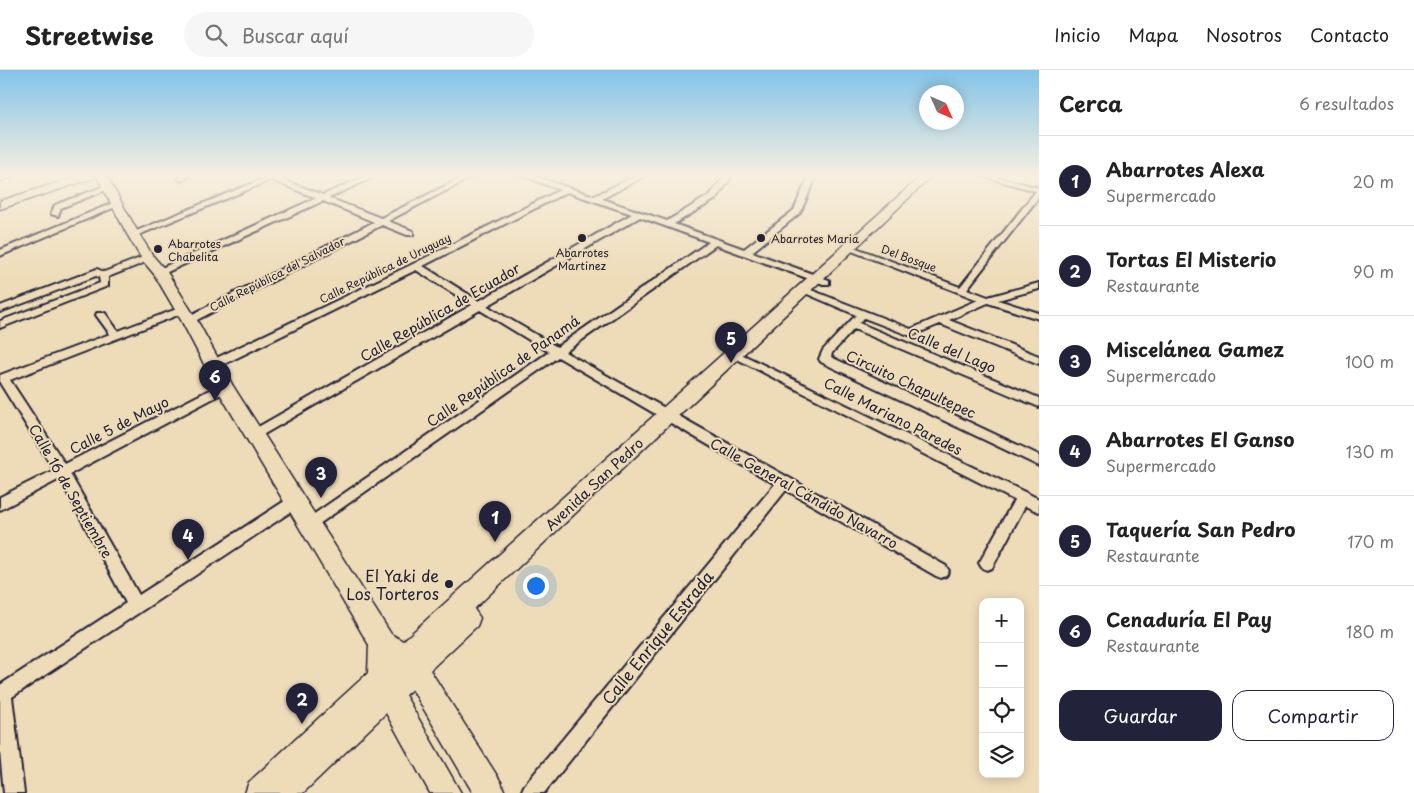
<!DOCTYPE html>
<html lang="es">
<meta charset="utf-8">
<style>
body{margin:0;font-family:"Playpen Sans",sans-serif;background:#f6f6f6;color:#222}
.controls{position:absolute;right:15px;bottom:15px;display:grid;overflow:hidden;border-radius:10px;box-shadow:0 2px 12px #0003}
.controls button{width:45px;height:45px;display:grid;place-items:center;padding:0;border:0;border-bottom:1px solid #e0e0e0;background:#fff;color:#222;font:25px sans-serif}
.compass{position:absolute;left:919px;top:15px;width:45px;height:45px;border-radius:50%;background:#fff;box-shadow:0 2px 12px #0003;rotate:135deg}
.you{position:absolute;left:535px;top:515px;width:18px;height:18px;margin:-12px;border:4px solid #fff;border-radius:50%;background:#1a73e8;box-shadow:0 0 0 8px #1a73e833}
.badge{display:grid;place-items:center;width:32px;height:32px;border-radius:50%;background:#22223b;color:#fff;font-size:16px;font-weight:700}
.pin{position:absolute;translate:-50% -41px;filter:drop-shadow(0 1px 2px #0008)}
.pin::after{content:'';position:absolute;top:26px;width:18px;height:15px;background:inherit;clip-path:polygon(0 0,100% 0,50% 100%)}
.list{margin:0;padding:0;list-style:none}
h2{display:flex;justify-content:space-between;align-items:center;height:65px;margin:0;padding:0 20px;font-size:21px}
h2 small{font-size:16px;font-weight:400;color:#767676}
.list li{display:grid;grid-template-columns:32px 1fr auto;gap:15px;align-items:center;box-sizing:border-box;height:90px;padding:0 20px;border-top:1px solid #e0e0e0}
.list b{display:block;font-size:19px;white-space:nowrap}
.list p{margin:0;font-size:16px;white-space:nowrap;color:#767676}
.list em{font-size:16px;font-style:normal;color:#767676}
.actions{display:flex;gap:10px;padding:15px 20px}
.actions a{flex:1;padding:11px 0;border:1px solid #22223b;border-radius:15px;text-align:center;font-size:18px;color:#22223b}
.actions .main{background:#22223b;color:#fff}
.icon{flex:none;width:28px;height:28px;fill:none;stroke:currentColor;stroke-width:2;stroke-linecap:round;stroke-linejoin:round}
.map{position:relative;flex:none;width:1039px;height:723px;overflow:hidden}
header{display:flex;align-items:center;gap:30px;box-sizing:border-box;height:70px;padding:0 25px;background:#fff;border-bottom:1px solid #e0e0e0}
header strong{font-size:24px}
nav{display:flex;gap:28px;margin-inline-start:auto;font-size:18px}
.search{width:350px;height:45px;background:#f6f6f6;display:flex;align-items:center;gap:12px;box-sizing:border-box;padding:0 18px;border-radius:28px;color:#767676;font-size:19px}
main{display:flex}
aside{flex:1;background:#fff}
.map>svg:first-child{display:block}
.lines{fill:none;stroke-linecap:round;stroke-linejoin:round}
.street-casing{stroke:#22223b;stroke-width:4}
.secondary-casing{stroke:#22223b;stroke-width:3}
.street{fill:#eedcb9;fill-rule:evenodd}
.secondary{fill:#eedcb9;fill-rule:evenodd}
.poi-dot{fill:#22223b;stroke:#eedcb9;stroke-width:2}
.labels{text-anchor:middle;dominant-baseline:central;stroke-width:4;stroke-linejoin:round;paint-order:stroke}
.far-poi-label{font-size:11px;fill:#22223b;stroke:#eedcb9;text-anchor:start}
.far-street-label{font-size:11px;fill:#22223b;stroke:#eedcb9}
.street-label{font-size:14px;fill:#22223b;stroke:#eedcb9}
.near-poi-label{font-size:16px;fill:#22223b;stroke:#eedcb9;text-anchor:end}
.near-street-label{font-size:16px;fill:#22223b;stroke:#eedcb9}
</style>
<header>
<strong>Streetwise</strong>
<div class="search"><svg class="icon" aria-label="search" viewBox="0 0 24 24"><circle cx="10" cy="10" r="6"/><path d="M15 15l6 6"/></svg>Buscar aquí</div>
<nav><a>Inicio</a><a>Mapa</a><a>Nosotros</a><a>Contacto</a></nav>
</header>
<main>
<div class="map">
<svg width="1039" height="723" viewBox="0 0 1039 723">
<rect width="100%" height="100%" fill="#eedcb9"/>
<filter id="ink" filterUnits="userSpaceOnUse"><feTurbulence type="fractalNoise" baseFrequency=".02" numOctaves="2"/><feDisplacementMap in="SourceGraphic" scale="10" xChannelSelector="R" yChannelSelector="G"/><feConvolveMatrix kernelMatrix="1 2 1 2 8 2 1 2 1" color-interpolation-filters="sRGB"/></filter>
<g filter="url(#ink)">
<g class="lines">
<defs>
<path id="street" d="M 5,105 L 16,105 L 0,111 L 0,107 Z
M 182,105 L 190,105 L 182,111 L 178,109 Z
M 264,105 L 282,105 L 278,108 L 323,125 L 368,105 L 378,105 L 329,128 L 381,148 L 467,105 L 476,105 L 388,151 L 413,161 L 413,165 L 407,165 L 382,155 L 193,252 L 185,252 L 185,248 L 374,152 L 323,131 L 163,204 L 157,204 L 157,200 L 316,128 L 271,110 L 136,166 L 129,164 L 265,108 Z
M 520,105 L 531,105 L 594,126 L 637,105 L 646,105 L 602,129 L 667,151 L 710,125 L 725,105 L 733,105 L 716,129 L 674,154 L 744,179 L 794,140 L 809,105 L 817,105 L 800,143 L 752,182 L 829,210 L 829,214 L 823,214 L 716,175 L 565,282 L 946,496 L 949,501 L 946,506 L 941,508 L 936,506 L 786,420 L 544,723 L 521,723 L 524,716 L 775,414 L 558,287 L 309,461 L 304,459 L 302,455 L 304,451 L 549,282 L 480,240 L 259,367 L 251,367 L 249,364 L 251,361 L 472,235 L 416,200 L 216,298 L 208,298 L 206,295 L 208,292 L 413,194 L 560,120 ZM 567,122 L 632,144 L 479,231 L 423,196 ZM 640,147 L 709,172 L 557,277 L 487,236 Z
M 979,105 L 991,105 L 1039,118 L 1039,127 L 967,219 L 988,227 L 1039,213 L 1039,219 L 998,230 L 1039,243 L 1039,249 L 988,233 L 949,250 L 1039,286 L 1039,294 L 940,254 L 911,266 L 864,248 L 859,253 L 1039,328 L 1039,337 L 854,259 L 832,283 L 831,287 L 1039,385 L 1039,396 L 821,292 L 819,289 L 823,280 L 856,245 L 798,220 L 803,217 L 806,218 L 911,259 L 978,230 L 844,178 L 851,176 L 960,217 L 1036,121 Z
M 104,116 L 111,118 L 61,138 L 58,146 L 51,144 L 55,135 Z
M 113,133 L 120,135 L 0,186 L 0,180 Z
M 148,185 L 151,186 L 151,190 L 108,207 L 108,216 L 0,258 L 0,251 L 100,213 L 99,207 L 96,206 L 0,242 L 0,236 L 94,200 L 97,199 L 104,202 Z
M 182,237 L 186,238 L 186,242 L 10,310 L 65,394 L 221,314 L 225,313 L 231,317 L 229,320 L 70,404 L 139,525 L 291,427 L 296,425 L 301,427 L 303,431 L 301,435 L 12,627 L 24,723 L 4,723 L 0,682 L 0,615 L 126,533 L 60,409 L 0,440 L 0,427 L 54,400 L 0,313 L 0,305 L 110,264 L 96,245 L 97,243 L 105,243 L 118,261 Z
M 733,280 L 1039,429 L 1039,442 L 1025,436 L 992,498 L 987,500 L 982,498 L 979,493 L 982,488 L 1014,430 L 729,285 L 728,283 Z"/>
<path id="secondary" d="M 82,105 L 106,105 L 139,164 L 153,186 L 167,202 L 197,250 L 233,316 L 391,564 L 403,571 L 922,105 L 933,105 L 474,539 L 480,548 L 477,556 L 430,600 L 501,712 L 505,723 L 473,723 L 412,619 L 405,625 L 461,723 L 430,723 L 386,643 L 303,723 L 245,723 L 249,712 L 368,603 L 369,575 L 216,317 L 181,250 L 154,204 L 143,191 L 127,164 L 97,107 L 0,139 L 0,131 Z"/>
</defs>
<use href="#street" class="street-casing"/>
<use href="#secondary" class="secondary-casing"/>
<use href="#street" class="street"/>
<use href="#secondary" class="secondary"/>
</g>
</g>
<linearGradient id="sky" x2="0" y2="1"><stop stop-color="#83c4e8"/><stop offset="0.51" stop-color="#f7efe0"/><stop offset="1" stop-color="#f7efe0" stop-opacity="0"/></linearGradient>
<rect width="1039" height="206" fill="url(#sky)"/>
<g class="poi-dot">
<circle cx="582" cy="168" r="5"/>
<circle cx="761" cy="168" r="5"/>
<circle cx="158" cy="179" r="5"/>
<circle cx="449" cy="514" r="5"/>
</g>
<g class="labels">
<g class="far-poi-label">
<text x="771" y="168">Abarrotes Maria</text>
<text x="168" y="173">Abarrotes<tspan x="168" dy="13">Chabelita</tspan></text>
<text x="582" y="182" text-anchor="middle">Abarrotes<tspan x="582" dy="13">Martinez</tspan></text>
</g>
<g class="far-street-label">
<text transform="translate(909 188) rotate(20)">Del Bosque</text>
<text transform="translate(385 198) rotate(-26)">Calle República de Uruguay</text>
<text transform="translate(277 204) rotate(-27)">Calle República del Salvador</text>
</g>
<g class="street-label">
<text transform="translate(440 242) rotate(-30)">Calle República de Ecuador</text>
<text transform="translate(952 280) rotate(23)">Calle del Lago</text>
<text transform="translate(503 301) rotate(-35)">Calle República de Panamá</text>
<text transform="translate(911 314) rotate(25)">Circuito Chapultepec</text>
<text transform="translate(893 346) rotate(27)">Calle Mariano Paredes</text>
<text transform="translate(119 355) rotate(-27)">Calle 5 de Mayo</text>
<text transform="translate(594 414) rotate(-43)">Avenida San Pedro</text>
<text transform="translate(71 421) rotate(60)">Calle 16 de Septiembre</text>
<text transform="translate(804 423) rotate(29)">Calle General Cándido Navarro</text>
</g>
<g class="near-poi-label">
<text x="439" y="505">El Yaki de<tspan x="439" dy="18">Los Torteros</tspan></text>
</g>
<g class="near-street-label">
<text transform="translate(657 567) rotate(-51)">Calle Enrique Estrada</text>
</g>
</g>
</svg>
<div class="controls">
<button>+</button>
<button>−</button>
<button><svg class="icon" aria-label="locate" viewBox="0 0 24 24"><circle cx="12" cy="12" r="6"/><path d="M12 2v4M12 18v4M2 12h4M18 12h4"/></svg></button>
<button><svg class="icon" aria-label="layers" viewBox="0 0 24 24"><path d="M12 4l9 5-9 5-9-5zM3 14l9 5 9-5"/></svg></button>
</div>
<svg class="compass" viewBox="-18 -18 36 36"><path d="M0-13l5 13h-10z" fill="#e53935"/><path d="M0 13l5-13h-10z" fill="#767676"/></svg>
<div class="you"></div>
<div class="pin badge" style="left:495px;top:472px">1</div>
<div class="pin badge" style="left:302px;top:654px">2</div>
<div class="pin badge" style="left:321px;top:428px">3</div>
<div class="pin badge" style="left:188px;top:490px">4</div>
<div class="pin badge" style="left:731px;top:293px">5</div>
<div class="pin badge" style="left:215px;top:331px">6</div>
</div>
<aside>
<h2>Cerca<small>6 resultados</small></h2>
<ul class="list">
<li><span class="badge">1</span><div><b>Abarrotes Alexa</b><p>Supermercado</p></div><em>20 m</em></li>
<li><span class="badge">2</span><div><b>Tortas El Misterio</b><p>Restaurante</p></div><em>90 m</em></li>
<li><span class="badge">3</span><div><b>Miscelánea Gamez</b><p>Supermercado</p></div><em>100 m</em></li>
<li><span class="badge">4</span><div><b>Abarrotes El Ganso</b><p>Supermercado</p></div><em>130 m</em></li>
<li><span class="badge">5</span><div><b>Taquería San Pedro</b><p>Restaurante</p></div><em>170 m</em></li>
<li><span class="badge">6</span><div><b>Cenaduría El Pay</b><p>Restaurante</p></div><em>180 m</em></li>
</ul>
<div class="actions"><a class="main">Guardar</a><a>Compartir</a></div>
</aside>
</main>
